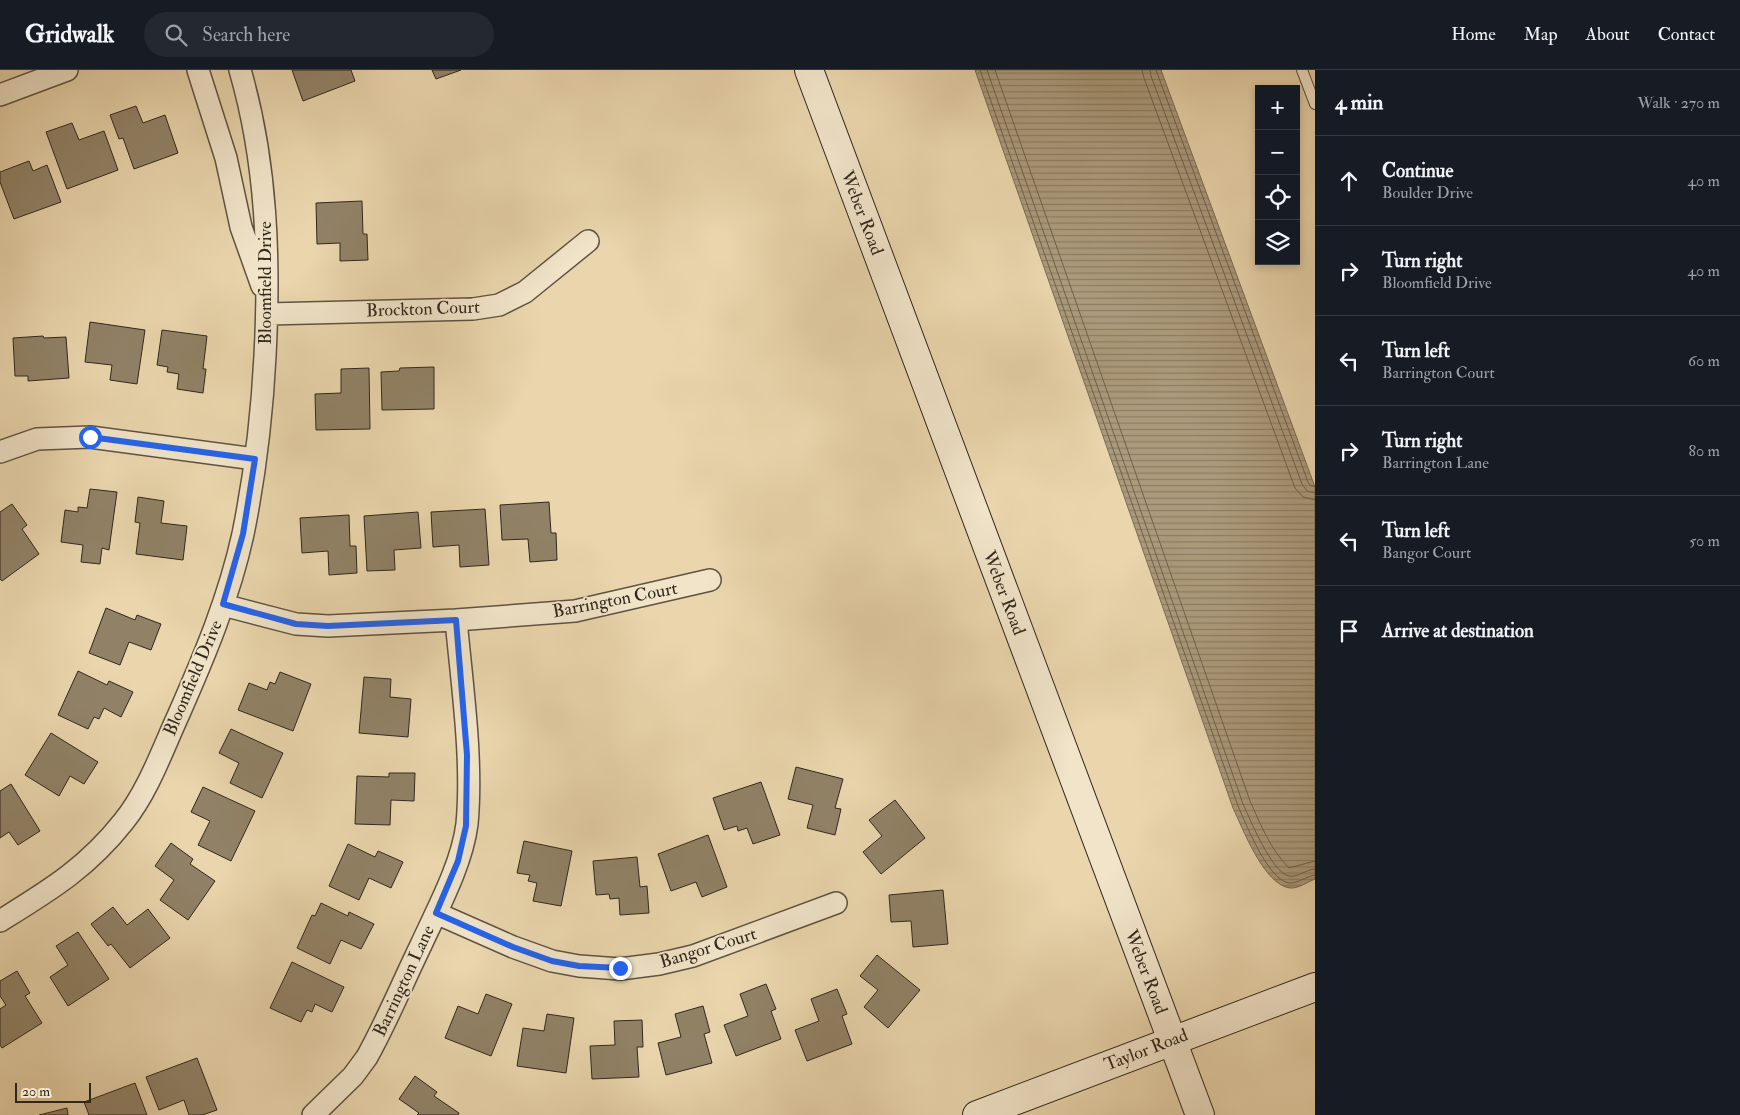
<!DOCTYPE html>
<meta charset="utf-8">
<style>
body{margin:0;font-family:"IM FELL Double Pica",serif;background:#242831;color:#f1f3f6}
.controls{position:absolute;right:15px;top:15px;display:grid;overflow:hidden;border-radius:0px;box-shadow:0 2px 8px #0003}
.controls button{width:45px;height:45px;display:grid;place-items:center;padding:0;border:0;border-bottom:1px solid #363941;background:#171b24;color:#f1f3f6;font:25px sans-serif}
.scale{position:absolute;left:15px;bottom:12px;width:76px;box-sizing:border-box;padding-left:5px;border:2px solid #30281d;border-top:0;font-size:14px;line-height:18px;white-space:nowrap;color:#30281d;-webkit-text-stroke:4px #f1e4c9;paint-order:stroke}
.stop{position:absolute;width:15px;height:15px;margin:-11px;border:4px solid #2563eb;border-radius:50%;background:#fff}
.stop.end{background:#2563eb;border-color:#fff;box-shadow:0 1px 5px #0008}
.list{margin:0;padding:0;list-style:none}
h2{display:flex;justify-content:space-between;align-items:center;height:65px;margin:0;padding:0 20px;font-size:21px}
h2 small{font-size:16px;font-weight:400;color:#9ea1a6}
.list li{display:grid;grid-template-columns:32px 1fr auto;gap:15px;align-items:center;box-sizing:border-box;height:90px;padding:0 20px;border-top:1px solid #363941}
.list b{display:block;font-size:19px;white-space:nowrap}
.list p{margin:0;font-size:16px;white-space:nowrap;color:#9ea1a6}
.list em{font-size:16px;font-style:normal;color:#9ea1a6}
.icon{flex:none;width:28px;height:28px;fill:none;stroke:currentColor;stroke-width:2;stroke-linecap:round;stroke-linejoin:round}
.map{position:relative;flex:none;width:1315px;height:1045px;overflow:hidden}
header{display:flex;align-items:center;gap:30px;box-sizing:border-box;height:70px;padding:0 25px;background:#171b24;border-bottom:1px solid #363941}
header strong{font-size:24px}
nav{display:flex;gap:28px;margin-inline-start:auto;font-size:18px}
.search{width:350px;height:45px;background:#242831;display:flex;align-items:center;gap:12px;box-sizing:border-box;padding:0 18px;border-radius:28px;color:#9ea1a6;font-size:19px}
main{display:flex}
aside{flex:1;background:#171b24}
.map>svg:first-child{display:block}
.water{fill:url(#water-rules);stroke:#7a6c55}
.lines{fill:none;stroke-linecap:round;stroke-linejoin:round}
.shore{stroke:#6e614c;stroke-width:1}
.building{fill:#918267;stroke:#30281d}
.lane-casing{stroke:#5e5341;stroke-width:12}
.street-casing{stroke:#5e5341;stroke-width:24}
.secondary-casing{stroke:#30281d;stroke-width:30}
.lane{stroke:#f1e4c9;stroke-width:10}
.street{stroke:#f1e4c9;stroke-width:21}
.secondary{stroke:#f1e4c9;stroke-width:28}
.route{stroke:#2563eb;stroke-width:6}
.labels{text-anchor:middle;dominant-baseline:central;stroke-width:4;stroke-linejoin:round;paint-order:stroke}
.street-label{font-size:18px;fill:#30281d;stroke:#f1e4c9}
</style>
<header>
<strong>Gridwalk</strong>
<div class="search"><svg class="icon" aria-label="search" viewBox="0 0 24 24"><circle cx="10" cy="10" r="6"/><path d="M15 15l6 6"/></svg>Search here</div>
<nav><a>Home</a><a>Map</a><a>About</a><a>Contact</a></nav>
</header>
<main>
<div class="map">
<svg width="1315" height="1045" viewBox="0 0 1315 1045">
<defs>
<pattern id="water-rules" width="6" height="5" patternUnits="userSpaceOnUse" patternTransform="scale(1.25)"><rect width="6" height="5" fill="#ab9a7b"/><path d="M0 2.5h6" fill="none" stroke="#8c7e64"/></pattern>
</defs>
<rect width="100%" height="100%" fill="#ead5ac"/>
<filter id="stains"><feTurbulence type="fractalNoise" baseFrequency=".004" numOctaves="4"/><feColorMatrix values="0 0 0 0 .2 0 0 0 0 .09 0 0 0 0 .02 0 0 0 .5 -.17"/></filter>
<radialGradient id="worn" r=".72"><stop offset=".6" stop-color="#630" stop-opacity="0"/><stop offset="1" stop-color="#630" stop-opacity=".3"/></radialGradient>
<path class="water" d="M 975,0 L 1161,0 L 1315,417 L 1315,809 C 1308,812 1297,819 1290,818 C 1264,815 1243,759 1233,738 Z"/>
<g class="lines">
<path class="shore" d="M 980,0 L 1238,736 C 1246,754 1268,810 1289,813 C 1297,814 1307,806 1315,805
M 987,0 L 1243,734 C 1250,749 1272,803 1289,806 C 1297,808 1307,799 1315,799
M 995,0 L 1250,731 C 1261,755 1270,779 1289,798 L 1315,791
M 1142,0 L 1144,8 L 1295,418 L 1303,427 L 1315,430
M 1150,0 L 1151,6 L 1302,414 L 1307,421 L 1315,423
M 1156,0 L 1308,412 L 1311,416 L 1315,416"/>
</g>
<path class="building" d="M 292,0 L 351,0 L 355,11 L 303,31 Z
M 432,0 L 461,0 L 436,9 Z
M 136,36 L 143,53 L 165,45 L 178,83 L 134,99 L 123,68 L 119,69 L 110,45 Z
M 72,53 L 79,70 L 104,61 L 118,100 L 67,119 L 46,62 Z
M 29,91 L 33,101 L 47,95 L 61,132 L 14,149 L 0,112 L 0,102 Z
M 362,131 L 363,164 L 367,164 L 368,190 L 340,191 L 340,173 L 317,174 L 316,133 Z
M 90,252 L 145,260 L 137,314 L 110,310 L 112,295 L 85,292 Z
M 162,260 L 207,266 L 203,299 L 206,299 L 203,323 L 177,319 L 179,304 L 167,302 L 168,297 L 157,295 Z
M 43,266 L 44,268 L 66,267 L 69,308 L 28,311 L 28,306 L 15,306 L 13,268 Z
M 434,297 L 434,339 L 382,340 L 381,302 L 399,301 L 400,298 Z
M 369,298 L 370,359 L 316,360 L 315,324 L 341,323 L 341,299 Z
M 90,419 L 117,422 L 109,480 L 102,478 L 100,494 L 81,492 L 83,475 L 61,472 L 65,440 L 78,442 L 78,437 L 87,438 Z
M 138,427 L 164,431 L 161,453 L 187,456 L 183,490 L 136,484 L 140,453 L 135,452 Z
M 549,432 L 551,463 L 556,463 L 557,490 L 530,492 L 528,469 L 502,470 L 500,435 Z
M 12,434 L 27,455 L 22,459 L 39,484 L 2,511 L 0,509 L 0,442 Z
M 485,439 L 489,495 L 460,497 L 459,475 L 433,477 L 431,442 Z
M 418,442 L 421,478 L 394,480 L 395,500 L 367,501 L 364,446 Z
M 349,445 L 350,476 L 356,476 L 357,503 L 329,505 L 328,481 L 302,483 L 300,448 Z
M 106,538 L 135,550 L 137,545 L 161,554 L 151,580 L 129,572 L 120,595 L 89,583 Z
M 78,601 L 107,615 L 109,611 L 133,622 L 121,647 L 104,638 L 99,649 L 94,647 L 88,659 L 58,645 Z
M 280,602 L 311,614 L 293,661 L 238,640 L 249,613 L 267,620 L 270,612 L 275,614 Z
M 364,607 L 391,609 L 390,627 L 411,629 L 408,667 L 359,663 Z
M 231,659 L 283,683 L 262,728 L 230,713 L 239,693 L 219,683 Z
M 51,663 L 98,692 L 84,714 L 70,706 L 59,726 L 25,705 Z
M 796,697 L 843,709 L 835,738 L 841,739 L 835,765 L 807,758 L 813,735 L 788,729 Z
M 389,703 L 415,703 L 414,731 L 391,730 L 390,755 L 355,754 L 357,706 L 389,707 Z
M 761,712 L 780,765 L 753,774 L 747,758 L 738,761 L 737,756 L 724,760 L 713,728 Z
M 11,714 L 40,761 L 18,775 L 9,762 L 0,768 L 0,721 Z
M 203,717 L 255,741 L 231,791 L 198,775 L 210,751 L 191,742 Z
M 895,730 L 925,768 L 881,804 L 863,782 L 882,766 L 869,750 Z
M 708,765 L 727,817 L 702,827 L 696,812 L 671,821 L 658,784 Z
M 524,771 L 572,781 L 561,836 L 533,831 L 537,813 L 528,811 L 530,805 L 517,803 Z
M 171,773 L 193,789 L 190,794 L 215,811 L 188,850 L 160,830 L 174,810 L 155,796 Z
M 348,774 L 375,787 L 378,781 L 403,792 L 391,818 L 369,808 L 359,830 L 329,816 Z
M 637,787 L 640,817 L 647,816 L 649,843 L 620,845 L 619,828 L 610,829 L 609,824 L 596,825 L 593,791 Z
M 943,820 L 948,874 L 913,877 L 911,851 L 891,852 L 889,825 Z
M 321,833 L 348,846 L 349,842 L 374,854 L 361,879 L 341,870 L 330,894 L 297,878 L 312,845 L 315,846 Z
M 113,837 L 127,855 L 148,839 L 170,868 L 130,898 L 111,874 L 108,876 L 91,854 Z
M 78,862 L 109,909 L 68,936 L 50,907 L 68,895 L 56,876 Z
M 877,885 L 920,920 L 888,958 L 864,937 L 878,920 L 860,906 Z
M 292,892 L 344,917 L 332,942 L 315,934 L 312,942 L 307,940 L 301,952 L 270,938 Z
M 17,901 L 30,923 L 25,926 L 42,953 L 2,978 L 0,975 L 0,939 L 6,935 L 0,926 L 0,911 Z
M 766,914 L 776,939 L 771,941 L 781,969 L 736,986 L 724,955 L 748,946 L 740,924 Z
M 837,919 L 847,944 L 842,946 L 852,974 L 807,991 L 795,960 L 819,951 L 811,929 Z
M 486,924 L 512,934 L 491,986 L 445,968 L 458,936 L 478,944 Z
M 703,936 L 710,962 L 704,964 L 712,993 L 666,1005 L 658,973 L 681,967 L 675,944 Z
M 547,944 L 574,948 L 566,1003 L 517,996 L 523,958 L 544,961 Z
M 642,950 L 643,977 L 637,977 L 639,1007 L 592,1009 L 590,976 L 615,975 L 614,951 Z
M 197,988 L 217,1040 L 202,1045 L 189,1045 L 184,1030 L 159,1040 L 146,1007 Z
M 415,1006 L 437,1022 L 434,1026 L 459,1043 L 458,1045 L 417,1045 L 419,1043 L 399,1029 Z
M 135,1013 L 147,1045 L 89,1045 L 84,1032 Z
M 67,1038 L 68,1045 L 39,1045 Z"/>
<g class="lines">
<defs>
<path id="lane" d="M 1302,0 L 1315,34"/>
<path id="street" d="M 198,0 L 226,88 L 241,157 L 262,216
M 0,25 L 67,0
M 268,244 L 473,239 L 499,235 L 525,222 L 588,171
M 0,382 L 37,369 L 90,367 L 255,389
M 223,535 L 296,554 L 328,556 L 456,550 L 575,541 L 710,510
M 436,843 L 513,877 L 552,891 L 579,896 L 620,899 L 659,894 L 693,886 L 836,833
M 0,851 C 50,820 87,798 124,751 C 148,721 162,681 178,646 C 204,587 229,528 243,464 C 255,405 262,345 265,286 C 270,190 267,93 240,0
M 313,1045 L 353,1006 L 367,987 C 387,951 403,912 421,875 C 438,838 462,794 467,754 C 473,690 462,615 456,550"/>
<path id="secondary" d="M 809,0 L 1200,1045
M 977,1045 L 1315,917"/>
</defs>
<use href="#lane" class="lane-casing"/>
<use href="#street" class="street-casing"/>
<use href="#secondary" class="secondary-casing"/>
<use href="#lane" class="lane"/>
<use href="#street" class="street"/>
<use href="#secondary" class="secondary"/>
</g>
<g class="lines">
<path class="route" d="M 90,367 L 255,389 L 243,464 L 223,534 L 296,554 L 328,556 L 456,550 L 467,685 L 466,756 L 458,791 L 436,843 L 513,877 L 552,891 L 579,896 L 620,898"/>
</g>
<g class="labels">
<g class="street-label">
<text transform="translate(862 143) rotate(69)">Weber Road</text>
<text transform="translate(265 213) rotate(-90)">Bloomfield Drive</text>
<text transform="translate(423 239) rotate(-2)">Brockton Court</text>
<text transform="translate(1004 523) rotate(69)">Weber Road</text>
<text transform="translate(615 530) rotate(-11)">Barrington Court</text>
<text transform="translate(193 608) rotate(-67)">Bloomfield Drive</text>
<text transform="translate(708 878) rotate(-17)">Bangor Court</text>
<text transform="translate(1146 902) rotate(69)">Weber Road</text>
<text transform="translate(404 911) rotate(-65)">Barrington Lane</text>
<text transform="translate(1146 980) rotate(-21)">Taylor Road</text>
</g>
</g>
<rect width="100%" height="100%" filter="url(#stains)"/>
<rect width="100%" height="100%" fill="url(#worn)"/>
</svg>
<div class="controls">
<button>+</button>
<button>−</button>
<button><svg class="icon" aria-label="locate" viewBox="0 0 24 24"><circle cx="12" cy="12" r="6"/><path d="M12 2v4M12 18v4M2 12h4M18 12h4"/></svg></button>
<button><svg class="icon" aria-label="layers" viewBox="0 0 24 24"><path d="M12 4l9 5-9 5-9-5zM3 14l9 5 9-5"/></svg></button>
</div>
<div class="scale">20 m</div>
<div class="stop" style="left:90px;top:367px"></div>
<div class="stop end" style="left:620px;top:898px"></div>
</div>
<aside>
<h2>4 min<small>Walk · 270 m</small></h2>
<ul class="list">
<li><svg class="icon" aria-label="ahead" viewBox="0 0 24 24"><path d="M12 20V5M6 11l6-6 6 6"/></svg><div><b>Continue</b><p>Boulder Drive</p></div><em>40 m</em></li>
<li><svg class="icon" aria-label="right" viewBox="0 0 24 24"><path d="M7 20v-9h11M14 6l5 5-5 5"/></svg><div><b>Turn right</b><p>Bloomfield Drive</p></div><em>40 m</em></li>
<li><svg class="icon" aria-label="left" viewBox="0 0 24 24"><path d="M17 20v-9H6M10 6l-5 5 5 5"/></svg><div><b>Turn left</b><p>Barrington Court</p></div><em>60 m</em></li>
<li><svg class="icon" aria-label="right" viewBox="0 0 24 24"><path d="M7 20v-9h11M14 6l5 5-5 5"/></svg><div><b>Turn right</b><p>Barrington Lane</p></div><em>80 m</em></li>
<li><svg class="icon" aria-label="left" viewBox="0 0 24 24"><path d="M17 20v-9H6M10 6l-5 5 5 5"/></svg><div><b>Turn left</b><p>Bangor Court</p></div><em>50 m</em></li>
<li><svg class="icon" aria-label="arrive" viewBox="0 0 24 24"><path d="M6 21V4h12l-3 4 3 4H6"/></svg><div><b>Arrive at destination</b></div></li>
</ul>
</aside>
</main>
